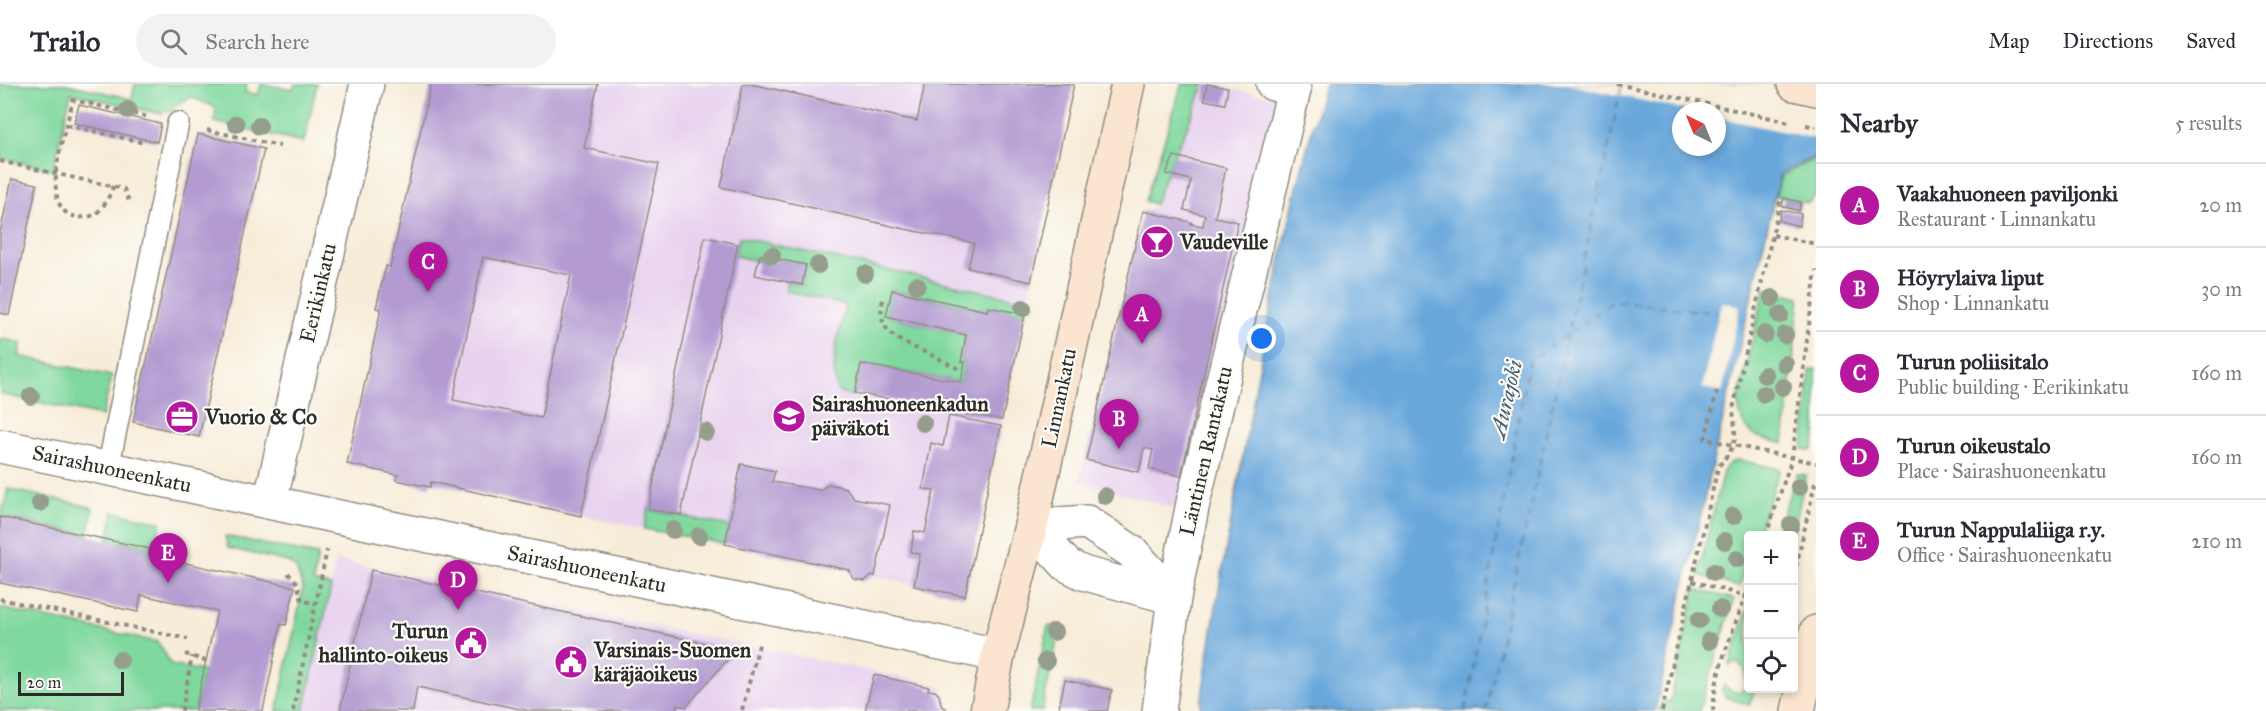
<!DOCTYPE html>
<meta charset="utf-8">
<style>
body{margin:0;font-family:"IM FELL Great Primer",serif;background:#f2f2f3;color:#2b2b33}
.controls{position:absolute;right:18px;bottom:18px;display:grid;overflow:hidden;border-radius:6px;box-shadow:0 3px 9px #0003}
.controls button{width:54px;height:54px;display:grid;place-items:center;padding:0;border:0;border-bottom:2px solid #e1e1e2;background:#fff;color:#2b2b33;font:30px sans-serif}
.compass{position:absolute;left:1672px;top:18px;width:54px;height:54px;border-radius:50%;background:#fff;box-shadow:0 3px 9px #0003;rotate:317deg}
.scale{position:absolute;left:18px;bottom:15px;width:106px;box-sizing:border-box;padding-left:6px;border:3px solid #2b2b2b;border-top:0;font-size:16px;line-height:21px;white-space:nowrap;color:#2b2b2b;-webkit-text-stroke:4px #fdfcf7;paint-order:stroke}
.you{position:absolute;left:1262px;top:255px;width:21px;height:21px;margin:-15px;border:4px solid #fff;border-radius:50%;background:#1a73e8;box-shadow:0 0 0 9px #1a73e833}
.badge{display:grid;place-items:center;width:39px;height:39px;border-radius:50%;background:#b5179e;color:#fff;font-size:20px;font-weight:700}
.pin{position:absolute;translate:-50% -50px;filter:drop-shadow(0 2px 3px #0008)}
.pin::after{content:'';position:absolute;top:32px;width:21px;height:18px;background:inherit;clip-path:polygon(0 0,100% 0,50% 100%)}
.list{margin:0;padding:0;list-style:none}
h2{display:flex;justify-content:space-between;align-items:center;height:78px;margin:0;padding:0 24px;font-size:26px}
h2 small{font-size:20px;font-weight:400;color:#7c7c81}
.list li{display:grid;grid-template-columns:39px 1fr auto;gap:18px;align-items:center;box-sizing:border-box;height:84px;padding:0 24px;border-top:2px solid #e1e1e2}
.list b{display:block;font-size:22px;white-space:nowrap}
.list p{margin:0;font-size:20px;white-space:nowrap;color:#7c7c81}
.list em{font-size:20px;font-style:normal;color:#7c7c81}
.icon{flex:none;width:33px;height:33px;fill:none;stroke:currentColor;stroke-width:2;stroke-linecap:round;stroke-linejoin:round}
.map{position:relative;flex:none;width:1816px;height:627px;overflow:hidden}
header{display:flex;align-items:center;gap:36px;box-sizing:border-box;height:84px;padding:0 30px;background:#fff;border-bottom:2px solid #e1e1e2}
header strong{font-size:28px}
nav{display:flex;gap:33px;margin-inline-start:auto;font-size:21px}
.search{width:420px;height:54px;background:#f2f2f3;display:flex;align-items:center;gap:15px;box-sizing:border-box;padding:0 21px;border-radius:33px;color:#7c7c81;font-size:22px}
main{display:flex}
aside{flex:1;background:#fff}
.map>svg:first-child{display:block}
.built{fill:#e8d2ef}
.green{fill:#7fd89d;stroke:#558264;stroke-width:1.5}
.water{fill:#69a7db;stroke:#4a6983;stroke-width:1.5;fill-rule:evenodd}
.pier{fill:#f7ecd8}
.lines{fill:none;stroke-linecap:round;stroke-linejoin:round}
.ferry{stroke:#445d71;stroke-width:1.5;stroke-dasharray:8 6;stroke-linecap:butt}
.building{fill:#b39bd2;fill-rule:evenodd}
.lane-casing{stroke:#918c82;stroke-width:24}
.street-casing{stroke:#918c82;stroke-width:36}
.secondary-casing{stroke:#918c82;stroke-width:36}
.path{stroke:#918c82;stroke-width:4;stroke-dasharray:4.5 4.5;stroke-linecap:butt}
.lane{stroke:#fff;stroke-width:21}
.street{stroke:#fff;stroke-width:33}
.secondary{stroke:#fce5d0;stroke-width:33}
.tree{fill:#959e8c}
.labels{text-anchor:middle;dominant-baseline:central;stroke-width:4.5;stroke-linejoin:round;paint-order:stroke}
.poi-label{font-size:21px;font-weight:bold;fill:#2b2b2b;stroke:#fdfcf7;text-anchor:start}
.street-label{font-size:21px;fill:#2b2b2b;stroke:#fdfcf7}
.water-label{font-size:22px;font-style:italic;fill:#445d71;stroke:#fdfcf7}
</style>
<header>
<strong>Trailo</strong>
<div class="search"><svg class="icon" aria-label="search" viewBox="0 0 24 24"><circle cx="10" cy="10" r="6"/><path d="M15 15l6 6"/></svg>Search here</div>
<nav><a>Map</a><a>Directions</a><a>Saved</a></nav>
</header>
<main>
<div class="map">
<svg width="1816" height="627" viewBox="0 0 1816 627">
<rect width="100%" height="100%" fill="#fdfcf7"/>
<filter id="ink" filterUnits="userSpaceOnUse"><feTurbulence type="fractalNoise" baseFrequency=".0167" numOctaves="2"/><feDisplacementMap in="SourceGraphic" scale="12" xChannelSelector="R" yChannelSelector="G"/><feConvolveMatrix kernelMatrix="1 2 1 2 8 2 1 2 1" color-interpolation-filters="sRGB"/></filter>
<filter id="wash" filterUnits="userSpaceOnUse"><feTurbulence type="fractalNoise" baseFrequency=".008" numOctaves="4" result="noise"/><feDisplacementMap in="SourceGraphic" scale="24" xChannelSelector="R" yChannelSelector="G"/><feGaussianBlur stdDeviation="1.35" result="paint"/><feColorMatrix in="noise" values="0 0 0 0 0 0 0 0 0 0 0 0 0 0 0 0 0 1.4 0 .05"/><feComposite in="paint" operator="in"/></filter>
<g filter="url(#wash)">
<rect width="100%" height="100%" fill="#f7ecd8"/>
<path class="built" d="M 431,0 L 1074,0 L 963,512 L 875,492 L 872,491 L 865,497 L 854,495 L 848,486 L 581,432 L 347,380 Z
M 1204,0 L 1279,14 L 1177,425 L 1079,398 L 1143,127 L 1147,127 L 1155,120 L 1165,88 L 1196,25 Z
M 336,476 L 934,600 L 941,604 L 946,613 L 948,627 L 304,627 Z"/>
<path class="green" d="M 0,0 L 67,0 L 132,15 L 135,0 L 247,0 L 245,8 L 258,11 L 261,0 L 293,5 L 295,0 L 317,0 L 304,58 L 214,38 L 216,26 L 213,22 L 191,13 L 174,22 L 172,28 L 163,27 L 162,30 L 71,9 L 53,86 L 0,74 Z
M 1182,0 L 1204,0 C 1191,41 1168,78 1155,120 L 1145,117 Z
M 1816,74 L 1816,111 L 1808,119 L 1776,112 L 1781,92 Z
M 739,153 L 1009,213 L 1026,222 L 1025,230 L 988,223 L 987,227 L 892,206 L 887,232 L 966,251 L 961,278 L 965,278 L 961,298 L 862,280 L 855,309 L 850,312 L 838,308 C 829,277 838,252 846,221 L 786,207 L 786,198 L 802,201 L 806,181 L 760,171 L 758,177 L 735,172 Z
M 1765,204 L 1800,213 L 1784,359 C 1755,354 1740,350 1738,316 Z
M 0,255 L 19,258 L 21,261 L 19,272 L 112,292 L 102,332 L 0,310 Z
M 1816,285 L 1816,352 L 1813,364 L 1810,367 L 1803,365 L 1810,286 Z
M 1739,376 L 1780,385 L 1757,451 L 1748,452 L 1748,475 L 1739,503 L 1698,491 L 1723,388 C 1727,380 1731,378 1739,376 Z
M 1797,390 L 1806,391 L 1793,449 L 1784,447 L 1783,451 L 1775,451 Z
M 8,405 L 91,423 L 93,426 L 88,451 L 1,433 Z
M 648,425 L 729,442 L 725,460 L 644,445 Z
M 114,428 L 161,438 L 154,472 L 149,471 L 150,464 L 108,455 Z
M 225,452 L 318,471 L 313,498 L 331,502 L 304,627 L 277,627 L 303,504 L 296,484 L 288,478 L 228,464 Z
M 1695,505 L 1734,515 L 1699,627 L 1659,627 L 1662,617 L 1670,619 Z
M 0,524 L 157,558 L 163,566 L 171,581 L 204,587 L 195,627 L 0,627 Z
M 1748,525 L 1748,604 L 1755,605 L 1749,621 L 1725,613 L 1722,607 L 1724,601 L 1733,608 L 1740,608 L 1745,603 L 1745,585 L 1736,578 L 1729,581 Z
M 1048,542 L 1060,544 L 1042,627 L 1030,627 Z"/>
<path class="water" d="M 1325,0 L 1816,0 L 1816,72 L 1780,90 L 1655,627 L 1200,627 C 1214,525 1233,424 1252,323 C 1272,214 1293,106 1325,0 ZM 1681,27 L 1717,27 L 1717,63 L 1681,63 Z"/>
<path class="pier" d="M 1567,0 L 1816,0 L 1816,55 L 1717,33 L 1717,27 L 1690,27 Z
M 1721,218 L 1740,222 L 1722,308 L 1702,304 Z"/>
<g class="lines">
<path class="ferry" d="M 1465,627 L 1529,278 L 1614,217 L 1718,229
M 1486,627 L 1622,0"/>
</g>
<g id="blocks">
<path class="building" d="M 431,0 L 598,0 L 584,64 L 659,80 L 581,432 L 431,398 L 430,403 L 396,396 L 398,391 L 347,380 L 381,225 L 376,224 L 386,182 L 390,183 ZM 483,173 L 571,191 L 541,334 L 453,316 Z
M 743,0 L 751,0 L 917,37 L 925,0 L 1074,0 L 1031,198 L 968,184 L 974,159 L 905,145 L 721,103 Z
M 1207,0 L 1228,4 L 1225,20 L 1204,16 Z
M 79,21 L 161,40 L 157,58 L 74,39 Z
M 198,50 L 264,65 L 199,353 L 133,338 Z
M 1174,72 L 1226,84 L 1215,133 L 1238,138 L 1181,392 L 1149,385 L 1153,366 L 1144,364 L 1139,388 L 1086,376 L 1143,127 L 1191,138 L 1191,140 L 1203,142 L 1205,131 L 1184,126 L 1191,96 L 1166,90 Z
M 12,95 L 37,100 L 9,231 L 0,229 L 0,149 Z
M 1784,114 L 1801,118 L 1799,127 L 1782,122 Z
M 1781,126 L 1801,130 L 1799,142 L 1779,137 Z
M 705,153 L 738,160 L 681,431 L 648,425 Z
M 760,171 L 806,181 L 802,201 L 755,191 Z
M 892,206 L 987,227 L 988,223 L 1025,230 L 1002,336 L 855,309 L 861,280 L 961,298 L 965,278 L 961,278 L 966,251 L 886,232 Z
M 949,332 L 1001,342 L 965,512 L 914,502 L 920,470 L 911,468 L 914,447 L 925,449 L 934,406 L 923,405 L 931,359 L 943,362 Z
M 741,380 L 775,387 L 772,398 L 820,406 L 829,400 L 846,404 L 854,414 L 890,421 L 875,492 L 872,491 L 865,497 L 854,495 L 849,486 L 725,460 Z
M 0,433 L 151,465 L 149,471 L 295,503 L 286,541 L 281,540 L 263,627 L 195,627 L 217,527 L 141,511 L 138,528 L 0,499 Z
M 371,486 L 736,566 L 686,623 L 677,621 L 676,627 L 529,627 L 417,603 L 413,627 L 340,627 Z
M 874,591 L 929,603 L 928,606 L 935,607 L 939,611 L 942,623 L 946,624 L 946,627 L 865,627 Z
M 1065,596 L 1112,606 L 1107,627 L 1058,627 Z"/>
</g>
</g>
<g filter="url(#ink)">
<use href="#blocks" fill-opacity="0" stroke="#918c82" stroke-width="1.5"/>
<g class="lines">
<defs>
<path id="lane" d="M 108,385 L 178,39"/>
<path id="street" d="M 0,362 L 998,571
M 270,418 L 367,0
M 1031,442 L 1087,438 L 1132,468 L 1174,514
M 1031,442 L 1067,481 L 1083,489 L 1174,514
M 1159,627 L 1174,514 L 1193,419 L 1294,6 L 1273,0"/>
<path id="secondary" d="M 1794,0 L 1816,5
M 987,627 L 998,571 L 1031,442 L 1128,0
M 1798,627 L 1816,548"/>
</defs>
<use href="#lane" class="lane-casing"/>
<use href="#street" class="street-casing"/>
<use href="#secondary" class="secondary-casing"/>
<path class="path" d="M 1617,0 L 1789,38
M 67,41 L 145,59
M 1806,41 L 1816,43
M 207,46 L 280,62
M 0,77 L 124,105 L 130,119
M 113,102 C 109,114 101,131 87,133 C 30,139 67,43 73,16 L 149,33
M 1773,151 L 1816,160
M 883,216 C 874,250 904,259 929,270 C 940,275 951,281 963,287
M 1717,307 L 1705,355 L 1816,379
M 1766,452 L 1792,374 L 1816,186
M 288,489 L 297,499 L 302,517 L 316,519
M 1794,491 L 1816,395
M 1692,497 L 1745,512
M 0,515 L 188,555
M 185,570 L 206,577
M 742,626 L 760,557
M 182,627 L 192,572
M 293,627 L 327,466
M 1662,627 L 1718,383 C 1739,358 1736,356 1733,325 L 1780,117
M 1713,627 C 1715,583 1735,545 1748,504"/>
<use href="#lane" class="lane"/>
<use href="#street" class="street"/>
<use href="#secondary" class="secondary"/>
</g>
<g class="tree">
<circle cx="128" cy="26" r="9"/>
<circle cx="236" cy="40" r="9"/>
<circle cx="259" cy="42" r="9"/>
<circle cx="772" cy="171" r="9"/>
<circle cx="818" cy="181" r="9"/>
<circle cx="865" cy="190" r="9"/>
<circle cx="917" cy="201" r="9"/>
<circle cx="1772" cy="214" r="9"/>
<circle cx="1023" cy="224" r="9"/>
<circle cx="1780" cy="231" r="9"/>
<circle cx="1765" cy="250" r="9"/>
<circle cx="1785" cy="251" r="9"/>
<circle cx="1785" cy="280" r="9"/>
<circle cx="1765" cy="291" r="9"/>
<circle cx="1783" cy="303" r="9"/>
<circle cx="1764" cy="310" r="9"/>
<circle cx="31" cy="312" r="9"/>
<circle cx="923" cy="339" r="9"/>
<circle cx="706" cy="348" r="9"/>
<circle cx="1799" cy="403" r="9"/>
<circle cx="1105" cy="412" r="9"/>
<circle cx="40" cy="419" r="9"/>
<circle cx="1733" cy="432" r="9"/>
<circle cx="1791" cy="441" r="9"/>
<circle cx="673" cy="446" r="9"/>
<circle cx="699" cy="452" r="9"/>
<circle cx="1725" cy="457" r="9"/>
<circle cx="1737" cy="475" r="9"/>
<circle cx="1714" cy="488" r="9"/>
<circle cx="1720" cy="525" r="9"/>
<circle cx="1699" cy="536" r="9"/>
<circle cx="1054" cy="548" r="9"/>
<circle cx="1709" cy="557" r="9"/>
<circle cx="120" cy="576" r="9"/>
<circle cx="1046" cy="577" r="9"/>
</g>
</g>
<defs>
<symbol id="bar-disc" viewBox="-11 -11 22 22"><circle r="9.5" fill="#b5179e" stroke="#fdfcf7"/><path d="M-6-5H6L.8 .8V4.5H3.5V6h-7V4.5H-.8V.8Z" fill="#fff"/></symbol>
<symbol id="school-disc" viewBox="-11 -11 22 22"><circle r="9.5" fill="#b5179e" stroke="#fdfcf7"/><path d="M0-5L7-2L0 1L-7-2ZM-4 1L0 2.5L4 1V4Q0 6-4 4Z" fill="#fff"/></symbol>
<symbol id="office-disc" viewBox="-11 -11 22 22"><circle r="9.5" fill="#b5179e" stroke="#fdfcf7"/><path d="M-6-3h4V-5.5h4V-3h4V5H-6ZM-1-4.5V-3h2v-1.5ZM-6 0V1H6V0Z" fill="#fff"/></symbol>
<symbol id="civic-disc" viewBox="-11 -11 22 22"><circle r="9.5" fill="#b5179e" stroke="#fdfcf7"/><path d="M-.6-6.5H3V-4.5H.6V-3L4-1V1h2V6H-6V1h2V-1L-.6-3ZM-1.2 2.5V6h2.4V2.5Z" fill="#fff"/></symbol>
</defs>
<g fill-rule="evenodd">
<use href="#bar-disc" x="1138" y="139" width="38" height="38"/>
<use href="#school-disc" x="770" y="313" width="38" height="38"/>
<use href="#office-disc" x="163" y="314" width="38" height="38"/>
<use href="#civic-disc" x="452" y="540" width="38" height="38"/>
<use href="#civic-disc" x="552" y="559" width="38" height="38"/>
</g>
<g class="labels">
<g class="poi-label">
<text x="1180" y="158">Vaudeville</text>
<text x="812" y="320">Sairashuoneenkadun<tspan x="812" dy="24">päiväkoti</tspan></text>
<text x="205" y="333">Vuorio &amp; Co</text>
<text x="448" y="547" text-anchor="end">Turun<tspan x="448" dy="24">hallinto-oikeus</tspan></text>
<text x="594" y="566">Varsinais-Suomen<tspan x="594" dy="24">käräjäoikeus</tspan></text>
</g>
<g class="street-label">
<text transform="translate(318 209) rotate(-77)">Eerikinkatu</text>
<text transform="translate(1059 314) rotate(-78)">Linnankatu</text>
<text transform="translate(1206 367) rotate(-77)">Läntinen Rantakatu</text>
<text transform="translate(112 385) rotate(12)">Sairashuoneenkatu</text>
<text transform="translate(587 485) rotate(12)">Sairashuoneenkatu</text>
</g>
<g class="water-label">
<text transform="translate(1506 315) rotate(-77)">Aurajoki</text>
</g>
</g>
</svg>
<div class="controls">
<button>+</button>
<button>−</button>
<button><svg class="icon" aria-label="locate" viewBox="0 0 24 24"><circle cx="12" cy="12" r="6"/><path d="M12 2v4M12 18v4M2 12h4M18 12h4"/></svg></button>
</div>
<svg class="compass" viewBox="-18 -18 36 36"><path d="M0-13l5 13h-10z" fill="#e53935"/><path d="M0 13l5-13h-10z" fill="#7c7c81"/></svg>
<div class="scale">20 m</div>
<div class="you"></div>
<div class="pin badge" style="left:1142px;top:260px">A</div>
<div class="pin badge" style="left:1119px;top:365px">B</div>
<div class="pin badge" style="left:428px;top:208px">C</div>
<div class="pin badge" style="left:458px;top:526px">D</div>
<div class="pin badge" style="left:168px;top:499px">E</div>
</div>
<aside>
<h2>Nearby<small>5 results</small></h2>
<ul class="list">
<li><span class="badge">A</span><div><b>Vaakahuoneen paviljonki</b><p>Restaurant · Linnankatu</p></div><em>20 m</em></li>
<li><span class="badge">B</span><div><b>Höyrylaiva liput</b><p>Shop · Linnankatu</p></div><em>30 m</em></li>
<li><span class="badge">C</span><div><b>Turun poliisitalo</b><p>Public building · Eerikinkatu</p></div><em>160 m</em></li>
<li><span class="badge">D</span><div><b>Turun oikeustalo</b><p>Place · Sairashuoneenkatu</p></div><em>160 m</em></li>
<li><span class="badge">E</span><div><b>Turun Nappulaliiga r.y.</b><p>Office · Sairashuoneenkatu</p></div><em>210 m</em></li>
</ul>
</aside>
</main>
